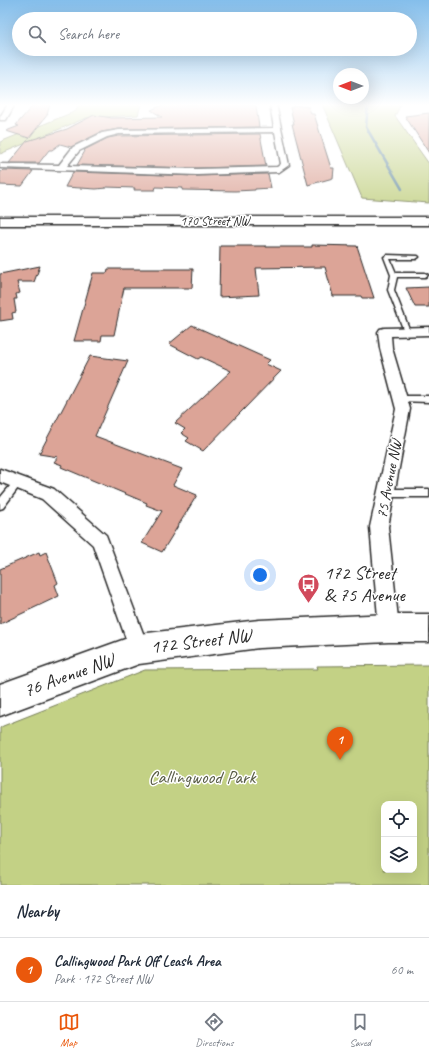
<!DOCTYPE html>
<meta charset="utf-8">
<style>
body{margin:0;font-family:Caveat,sans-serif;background:#f6f6f7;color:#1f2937}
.controls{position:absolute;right:12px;bottom:12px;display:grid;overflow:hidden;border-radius:8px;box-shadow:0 4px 16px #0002}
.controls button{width:36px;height:36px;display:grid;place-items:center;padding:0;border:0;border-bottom:1px solid #e0e1e3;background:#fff;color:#1f2937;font:20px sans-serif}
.compass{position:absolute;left:333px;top:68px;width:36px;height:36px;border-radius:50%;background:#fff;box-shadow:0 4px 16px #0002;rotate:270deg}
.you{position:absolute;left:260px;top:575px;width:14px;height:14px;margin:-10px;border:3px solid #fff;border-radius:50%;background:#1a73e8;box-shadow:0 0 0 6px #1a73e833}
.badge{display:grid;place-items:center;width:26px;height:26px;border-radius:50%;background:#ea580c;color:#fff;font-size:13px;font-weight:700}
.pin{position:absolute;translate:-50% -33px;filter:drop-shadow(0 1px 2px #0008)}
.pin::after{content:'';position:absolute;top:21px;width:14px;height:12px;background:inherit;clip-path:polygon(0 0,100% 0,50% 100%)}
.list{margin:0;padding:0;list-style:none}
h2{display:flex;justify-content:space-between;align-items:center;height:52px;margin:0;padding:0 16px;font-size:17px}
h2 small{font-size:13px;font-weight:400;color:#747a83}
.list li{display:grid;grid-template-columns:26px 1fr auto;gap:12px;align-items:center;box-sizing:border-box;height:64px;padding:0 16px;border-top:1px solid #e0e1e3}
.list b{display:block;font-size:15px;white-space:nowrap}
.list p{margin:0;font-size:13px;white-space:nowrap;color:#747a83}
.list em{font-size:13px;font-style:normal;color:#747a83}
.icon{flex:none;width:22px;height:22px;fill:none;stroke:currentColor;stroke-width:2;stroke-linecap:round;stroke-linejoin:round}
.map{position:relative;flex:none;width:429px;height:885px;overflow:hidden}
.search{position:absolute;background:#fff;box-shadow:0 4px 16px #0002;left:12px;right:12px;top:12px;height:44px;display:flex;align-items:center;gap:10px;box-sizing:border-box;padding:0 14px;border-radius:22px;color:#747a83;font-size:15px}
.sheet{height:116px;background:#fff}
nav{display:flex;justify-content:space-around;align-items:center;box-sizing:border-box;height:56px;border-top:1px solid #e0e1e3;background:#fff;font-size:11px;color:#747a83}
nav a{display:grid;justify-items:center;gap:2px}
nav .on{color:#ea580c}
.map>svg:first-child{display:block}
.green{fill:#c3d185;stroke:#777e58;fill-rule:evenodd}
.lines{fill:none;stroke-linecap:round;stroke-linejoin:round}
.stream{stroke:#668ca1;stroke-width:2.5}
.building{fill:#dca497;stroke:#2b2b2b}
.lane-casing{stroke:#2b2b2b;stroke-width:3}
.street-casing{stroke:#2b2b2b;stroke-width:3}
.secondary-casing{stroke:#2b2b2b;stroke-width:3}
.lane{fill:#fff;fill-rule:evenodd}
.street{fill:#fff;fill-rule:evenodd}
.secondary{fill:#fff;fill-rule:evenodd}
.labels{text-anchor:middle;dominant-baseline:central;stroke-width:3;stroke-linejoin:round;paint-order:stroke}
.far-street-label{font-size:13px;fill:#2b2b2b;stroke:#fff}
.street-label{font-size:16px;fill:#2b2b2b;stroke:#fff}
.near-poi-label{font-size:19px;fill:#2b2b2b;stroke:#fff;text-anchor:start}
.near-street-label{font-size:19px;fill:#2b2b2b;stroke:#fff}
.near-park-label{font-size:19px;fill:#595d46;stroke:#fff}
</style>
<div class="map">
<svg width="429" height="885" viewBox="0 0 429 885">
<rect width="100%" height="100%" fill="#fff"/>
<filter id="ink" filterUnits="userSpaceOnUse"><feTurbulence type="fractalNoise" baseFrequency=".025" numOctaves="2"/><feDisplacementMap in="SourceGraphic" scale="8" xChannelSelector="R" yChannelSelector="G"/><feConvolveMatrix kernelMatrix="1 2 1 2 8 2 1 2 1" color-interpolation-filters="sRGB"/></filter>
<g filter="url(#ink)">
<path class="green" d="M 79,104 L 141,104 L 138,115 L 86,118 L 0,154 L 0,142 L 76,111 Z
M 322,104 L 401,104 L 395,116 L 429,164 L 429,203 L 362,198 Z
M 429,665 L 429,885 L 0,885 L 0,728 L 3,726 L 145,670 L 318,669 L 317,666 ZM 384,804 L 414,804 L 414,870 L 384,870 Z"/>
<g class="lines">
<path class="stream" d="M 368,104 L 366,127 L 402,189"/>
</g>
<path class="building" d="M 34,104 L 50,104 L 47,115 L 48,114 L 29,138 L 6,131 L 19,126 L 16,125 Z
M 165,104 L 253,105 L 256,106 L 259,127 L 119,129 L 101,132 L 71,147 L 60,144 L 52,150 L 49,150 L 39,163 L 9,163 L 27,141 L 67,129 L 94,115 L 112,118 L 162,117 L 151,110 Z
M 293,105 L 309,107 L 311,114 L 314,114 L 331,168 L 334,168 L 333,178 L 308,185 L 292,124 L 294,124 L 290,107 L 293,107 Z
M 429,113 L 429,153 L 405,116 Z
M 260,134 L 266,166 L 197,168 L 77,165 L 85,151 L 84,150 L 108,138 L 119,136 Z
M 3,170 L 33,171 L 22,186 L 0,185 L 0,173 Z
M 73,172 L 197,176 L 268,174 L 271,188 L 255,189 L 255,190 L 235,191 L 182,190 L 183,188 L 156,187 L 155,190 L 134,190 L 135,188 L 106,187 L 106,188 L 96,189 L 65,187 Z
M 312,245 L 357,246 L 374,298 L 362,298 L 361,296 L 333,296 L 325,267 L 256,268 L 259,295 L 219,297 L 220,246 L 266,246 L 266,247 L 312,247 Z
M 40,266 L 34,282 L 17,282 L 20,293 L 16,294 L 17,299 L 14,299 L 16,312 L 12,313 L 13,319 L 0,321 L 0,274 Z
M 108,269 L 193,269 L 192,288 L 124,288 L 114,335 L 102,335 L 101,341 L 74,341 L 93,273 L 107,273 Z
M 429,287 L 429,307 L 415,307 L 406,288 Z
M 192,325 L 270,360 L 266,364 L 281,371 L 203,451 L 186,441 L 189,438 L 181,433 L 185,429 L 175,423 L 231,371 L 201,357 L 198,359 L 169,344 Z
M 90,356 L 128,361 L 95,436 L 182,469 L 173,485 L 197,495 L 162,552 L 142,543 L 162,511 L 146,505 L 147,503 L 61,467 L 62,465 L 54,462 L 58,457 L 39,454 Z
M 39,552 L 40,555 L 46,552 L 58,583 L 55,585 L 59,596 L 0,624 L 0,569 Z"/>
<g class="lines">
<defs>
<path id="lane" d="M 387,255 L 418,256 L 419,257 L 416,259 L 390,259 L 396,273 L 425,273 L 428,275 L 425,277 L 397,277 L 394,290 L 410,331 L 409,332 L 405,332 L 404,331 L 388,290 L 391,275 L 384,257 Z
M 401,396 L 429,396 L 429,402 L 398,401 L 397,399 L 398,397 Z
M 18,479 L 21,480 L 22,482 L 21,484 L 3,508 L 0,509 L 0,498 L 15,480 Z
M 386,489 L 429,489 L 429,497 L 386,497 L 383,496 L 382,493 L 383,490 Z"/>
<path id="street" d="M 8,104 L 15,104 L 6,120 L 0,120 L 0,117 Z
M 270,104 L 276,104 L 289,165 L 279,172 L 197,175 L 0,168 L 0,164 L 59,165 L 73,147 L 102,133 L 119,130 L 274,128 ZM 275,132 L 281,164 L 277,167 L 197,169 L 67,166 L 79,151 L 107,137 L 119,134 Z
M 429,327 L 429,335 L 391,336 L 392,348 L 410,409 L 388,527 L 399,628 L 396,635 L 389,638 L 382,635 L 379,628 L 370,527 L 396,409 L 380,348 L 378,332 L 380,329 L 384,328 Z
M 0,469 L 54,489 L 106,535 L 149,649 L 146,656 L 139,659 L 132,656 L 93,545 L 42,499 L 0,482 Z"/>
<path id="secondary" d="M 0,217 L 429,217 L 429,225 L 0,225 Z
M 389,614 L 429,614 L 429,642 L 389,642 L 259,648 L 139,664 L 0,716 L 0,684 L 139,634 L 259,620 Z"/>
</defs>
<use href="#lane" class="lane-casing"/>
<use href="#street" class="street-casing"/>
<use href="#secondary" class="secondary-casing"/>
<use href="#lane" class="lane"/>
<use href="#street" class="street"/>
<use href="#secondary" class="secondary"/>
</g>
</g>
<linearGradient id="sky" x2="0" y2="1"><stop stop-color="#84beeb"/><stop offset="0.46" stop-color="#fff"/><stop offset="1" stop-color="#fff" stop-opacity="0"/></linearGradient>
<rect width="429" height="228" fill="url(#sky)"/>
<defs>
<symbol id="bus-pin" viewBox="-11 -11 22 30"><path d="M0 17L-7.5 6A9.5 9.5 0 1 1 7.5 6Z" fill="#d1495b" stroke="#fff"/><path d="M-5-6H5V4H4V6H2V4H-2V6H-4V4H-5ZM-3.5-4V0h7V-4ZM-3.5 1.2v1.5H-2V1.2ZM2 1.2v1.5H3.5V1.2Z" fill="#fff"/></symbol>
</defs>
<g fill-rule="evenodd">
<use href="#bus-pin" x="296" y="572" width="25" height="34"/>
</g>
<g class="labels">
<g class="far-street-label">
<text x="215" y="221">170 Street NW</text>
</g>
<g class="street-label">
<text transform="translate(389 479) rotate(-79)">75 Avenue NW</text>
</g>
<g class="near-poi-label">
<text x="324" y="573">172 Street<tspan x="324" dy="22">&amp; 75 Avenue</tspan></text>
</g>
<g class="near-street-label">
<text transform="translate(201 641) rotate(-7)">172 Street NW</text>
<text transform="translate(69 675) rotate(-20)">76 Avenue NW</text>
</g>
<g class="near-park-label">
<text x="202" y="777">Callingwood Park</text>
</g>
</g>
</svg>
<div class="controls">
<button><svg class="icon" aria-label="locate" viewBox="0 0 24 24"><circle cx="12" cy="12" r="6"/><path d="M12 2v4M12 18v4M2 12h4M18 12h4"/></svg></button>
<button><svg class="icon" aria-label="layers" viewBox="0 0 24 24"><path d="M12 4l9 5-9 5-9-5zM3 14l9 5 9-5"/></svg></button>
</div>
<svg class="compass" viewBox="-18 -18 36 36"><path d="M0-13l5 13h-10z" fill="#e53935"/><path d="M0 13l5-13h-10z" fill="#747a83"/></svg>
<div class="you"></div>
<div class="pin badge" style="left:340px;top:760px">1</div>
<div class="search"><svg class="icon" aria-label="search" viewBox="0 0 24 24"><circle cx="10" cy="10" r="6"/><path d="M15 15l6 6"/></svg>Search here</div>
</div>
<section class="sheet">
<h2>Nearby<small></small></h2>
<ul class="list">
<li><span class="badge">1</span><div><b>Callingwood Park Off Leash Area</b><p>Park · 172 Street NW</p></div><em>60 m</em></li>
</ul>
</section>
<nav>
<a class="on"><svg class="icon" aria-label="map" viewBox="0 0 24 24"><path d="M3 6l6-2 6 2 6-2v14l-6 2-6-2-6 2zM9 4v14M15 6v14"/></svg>Map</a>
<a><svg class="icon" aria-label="directions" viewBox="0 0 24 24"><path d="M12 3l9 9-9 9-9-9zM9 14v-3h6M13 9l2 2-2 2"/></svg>Directions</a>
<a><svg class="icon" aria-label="saved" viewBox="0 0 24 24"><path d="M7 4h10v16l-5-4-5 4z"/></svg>Saved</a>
</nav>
